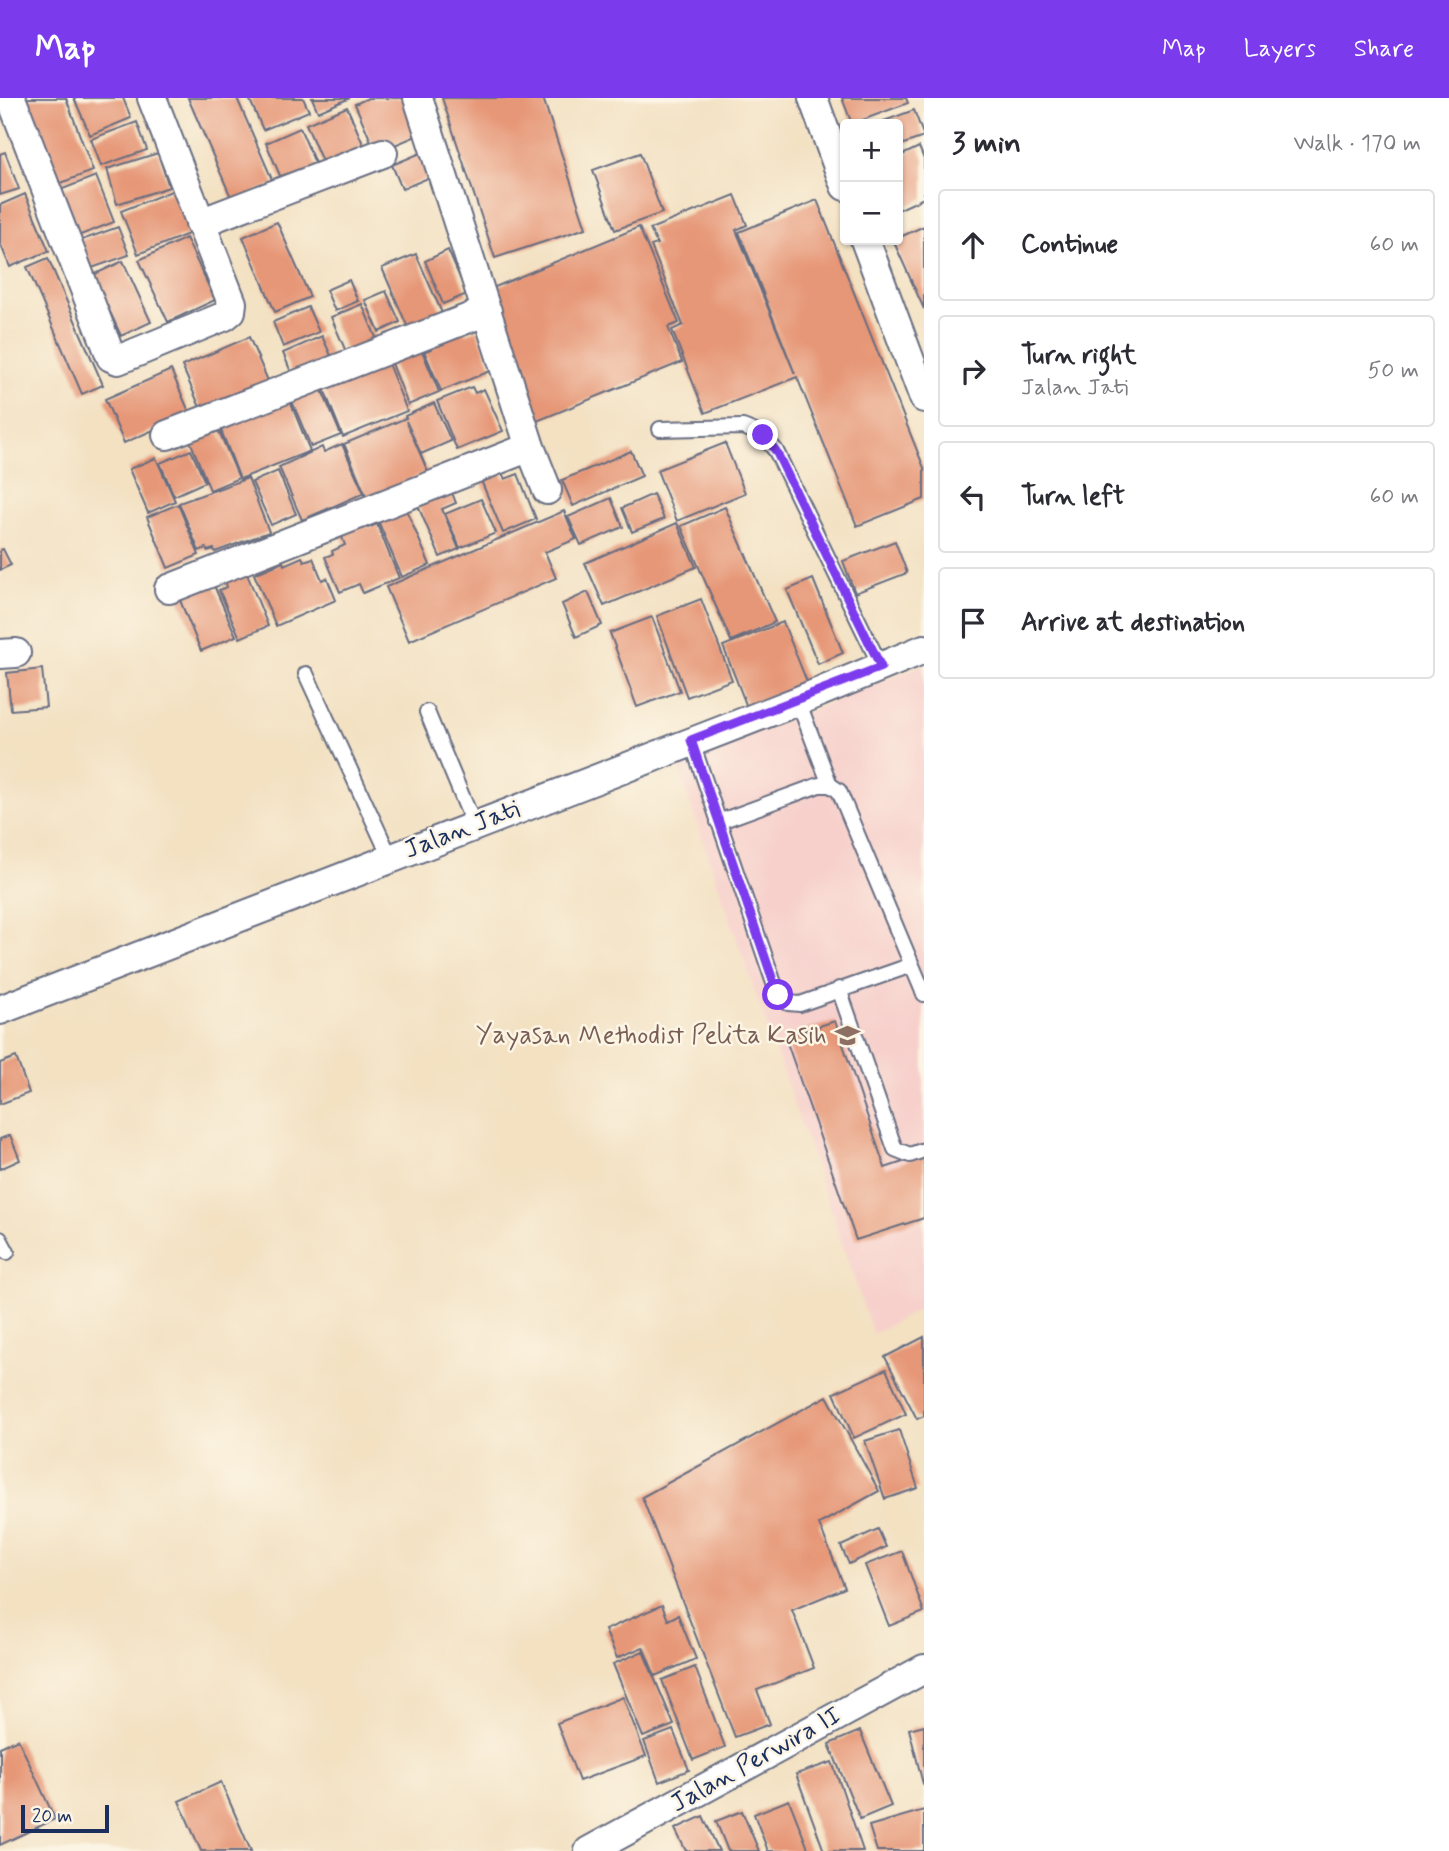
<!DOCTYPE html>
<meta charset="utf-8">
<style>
body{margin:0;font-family:Mynerve,sans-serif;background:#f2f2f3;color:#2b2b33}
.controls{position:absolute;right:21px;top:21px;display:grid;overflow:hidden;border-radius:7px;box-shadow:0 2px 5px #0004}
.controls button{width:63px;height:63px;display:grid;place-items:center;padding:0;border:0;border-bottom:2px solid #e1e1e2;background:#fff;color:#2b2b33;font:35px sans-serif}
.scale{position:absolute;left:21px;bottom:18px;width:88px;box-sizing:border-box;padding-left:7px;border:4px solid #1b2f5e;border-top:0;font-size:19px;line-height:24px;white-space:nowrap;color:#1b2f5e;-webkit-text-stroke:5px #fcf5e5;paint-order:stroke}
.stop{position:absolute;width:21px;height:21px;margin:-16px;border:5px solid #7c3aed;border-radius:50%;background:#fff}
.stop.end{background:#7c3aed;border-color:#fff;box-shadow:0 2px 7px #0008}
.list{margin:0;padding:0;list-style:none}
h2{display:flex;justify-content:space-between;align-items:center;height:91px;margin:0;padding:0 28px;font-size:30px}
h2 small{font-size:23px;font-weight:400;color:#7c7c81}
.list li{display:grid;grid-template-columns:46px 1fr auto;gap:21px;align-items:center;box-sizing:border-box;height:112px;margin:0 14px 14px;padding:0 14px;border:2px solid #e1e1e2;border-radius:7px}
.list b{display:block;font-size:26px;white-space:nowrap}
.list p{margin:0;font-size:23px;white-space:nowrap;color:#7c7c81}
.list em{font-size:23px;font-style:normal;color:#7c7c81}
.icon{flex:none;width:38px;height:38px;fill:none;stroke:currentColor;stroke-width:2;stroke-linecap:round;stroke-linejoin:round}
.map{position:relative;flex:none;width:924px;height:1753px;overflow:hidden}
header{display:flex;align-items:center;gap:42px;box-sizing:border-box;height:98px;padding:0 35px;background:#7c3aed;color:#fff}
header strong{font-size:33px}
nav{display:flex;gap:38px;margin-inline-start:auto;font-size:24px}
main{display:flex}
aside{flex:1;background:#fff}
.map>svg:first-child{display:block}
.built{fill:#f7d0cc}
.building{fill:#e69777}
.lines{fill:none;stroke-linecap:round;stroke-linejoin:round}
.service-casing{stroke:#676d81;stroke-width:18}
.minor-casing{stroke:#676d81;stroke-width:32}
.service{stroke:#fff;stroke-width:14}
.minor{stroke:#fff;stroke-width:28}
.route{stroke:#7c3aed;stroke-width:9}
.labels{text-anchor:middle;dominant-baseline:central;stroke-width:5;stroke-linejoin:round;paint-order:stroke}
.street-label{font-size:26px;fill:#1b2f5e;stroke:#fcf5e5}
.education-label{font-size:26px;fill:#785e54;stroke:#fcf5e5;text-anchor:end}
</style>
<header>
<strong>Map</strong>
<nav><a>Map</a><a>Layers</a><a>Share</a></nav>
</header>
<main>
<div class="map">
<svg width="924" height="1753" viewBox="0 0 924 1753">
<rect width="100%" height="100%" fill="#fcf5e5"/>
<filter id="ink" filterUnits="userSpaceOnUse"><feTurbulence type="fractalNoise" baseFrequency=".0143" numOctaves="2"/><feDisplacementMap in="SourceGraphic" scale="14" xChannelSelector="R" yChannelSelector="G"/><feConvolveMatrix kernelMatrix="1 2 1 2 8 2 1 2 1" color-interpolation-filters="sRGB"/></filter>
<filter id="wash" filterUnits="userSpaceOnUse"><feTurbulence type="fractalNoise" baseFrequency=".00686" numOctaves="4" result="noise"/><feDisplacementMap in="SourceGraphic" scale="28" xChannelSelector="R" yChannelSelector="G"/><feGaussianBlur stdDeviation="1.57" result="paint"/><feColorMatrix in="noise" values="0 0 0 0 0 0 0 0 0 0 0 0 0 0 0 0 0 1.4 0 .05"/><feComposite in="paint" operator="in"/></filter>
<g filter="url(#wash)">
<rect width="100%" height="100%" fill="#f3e1c2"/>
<path class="built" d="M 924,566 L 924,1208 L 873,1236 L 677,667 Z"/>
<g id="blocks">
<path class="building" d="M 23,0 L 66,0 L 93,73 L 55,87 Z
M 74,0 L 123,0 L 131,20 L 90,37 Z
M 188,0 L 237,0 L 274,86 L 233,104 Z
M 249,0 L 303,0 L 309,13 L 263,32 Z
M 312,0 L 350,0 L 318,14 Z
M 368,0 L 405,0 L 421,36 L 376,55 L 355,6 Z
M 442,0 L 543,0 L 586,130 L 495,160 Z
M 842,0 L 906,0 L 908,5 L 852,26 Z
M 347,9 L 367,55 L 326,73 L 306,26 Z
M 914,12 L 924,39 L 898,48 L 898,26 L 876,26 Z
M 137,24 L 147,52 L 101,68 L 91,41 Z
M 300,30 L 318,72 L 284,87 L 266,45 Z
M 919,49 L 924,61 L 924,100 L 898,112 L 898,59 Z
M 5,54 L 19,91 L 0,97 L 0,56 Z
M 423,54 L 433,78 L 402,91 L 392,67 Z
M 158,55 L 169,89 L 117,106 L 107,71 Z
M 640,55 L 662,115 L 615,132 L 593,72 Z
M 96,78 L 114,124 L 78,138 L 60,92 Z
M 174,92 L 191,135 L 138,156 L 121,113 Z
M 25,96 L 49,153 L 10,169 L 0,145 L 0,107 Z
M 735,97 L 747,127 L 736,132 L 795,276 L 739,134 L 817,102 L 924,370 L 924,401 L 857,428 L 797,279 L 705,315 L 672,232 L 683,227 L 651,148 L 657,146 L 650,131 Z
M 277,124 L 310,199 L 275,214 L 243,139 Z
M 924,128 L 924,211 L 893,142 L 898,142 L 898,140 Z
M 118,129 L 129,157 L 89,171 L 79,143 Z
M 639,129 L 679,225 L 668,229 L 682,264 L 537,323 L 505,245 L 490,191 Z
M 186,140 L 215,202 L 168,224 L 139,162 Z
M 448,152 L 467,196 L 443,206 L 425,163 Z
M 416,156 L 442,215 L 408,230 L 382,170 Z
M 48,160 L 103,287 L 82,296 L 27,169 Z
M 123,163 L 151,224 L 121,238 L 93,177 Z
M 349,182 L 358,203 L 335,213 L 326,192 Z
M 386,193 L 400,224 L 379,234 L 365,202 Z
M 362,206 L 377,242 L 347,256 L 331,219 Z
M 308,209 L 319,234 L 283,249 L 273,224 Z
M 464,231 L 466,236 L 477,232 L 493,272 L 441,293 L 424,253 L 438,248 L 435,242 Z
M 322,238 L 333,262 L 293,279 L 283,255 Z
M 249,239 L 269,285 L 202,314 L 182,268 Z
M 418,243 L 439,294 L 408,307 L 388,255 Z
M 387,263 L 407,313 L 343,339 L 320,281 Z
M 171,272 L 190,316 L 124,345 L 105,301 Z
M 318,283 L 341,337 L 311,349 L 289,296 Z
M 472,289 L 475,295 L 484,291 L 503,333 L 457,352 L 437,303 Z
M 289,301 L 310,353 L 240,381 L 221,332 L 233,327 L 231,323 Z
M 434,305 L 451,343 L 421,356 L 406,323 L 428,374 L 367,400 L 344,346 L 406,320 L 405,318 Z
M 211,330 L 213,335 L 219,333 L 239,380 L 210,392 L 189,340 Z
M 725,345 L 745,395 L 677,423 L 657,372 Z
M 342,346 L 364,395 L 302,422 L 279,369 L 322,349 L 324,354 Z
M 191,352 L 205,384 L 174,398 L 160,365 Z
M 631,353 L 642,378 L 573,408 L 562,382 Z
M 156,360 L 175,403 L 148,415 L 129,371 Z
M 500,372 L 505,381 L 518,376 L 536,421 L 503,435 L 480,380 Z
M 278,373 L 296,416 L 271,427 L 252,384 Z
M 248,380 L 269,434 L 215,454 L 214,451 L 207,453 L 206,450 L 199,453 L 179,405 Z
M 449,387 L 456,405 L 442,411 L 459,451 L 440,459 L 415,401 Z
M 653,396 L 664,421 L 632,434 L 622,410 Z
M 611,400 L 623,429 L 581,447 L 568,419 Z
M 481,401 L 496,435 L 460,450 L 445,416 Z
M 178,406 L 199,457 L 168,470 L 147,419 Z
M 725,409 L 775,524 L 731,543 L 681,428 Z
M 406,411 L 430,467 L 402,479 L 378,423 Z
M 564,413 L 576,441 L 545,454 L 556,480 L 409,543 L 386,489 Z
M 677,425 L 696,469 L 604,508 L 585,465 Z
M 377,426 L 399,480 L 363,495 L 359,486 L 340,494 L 325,459 L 333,456 L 332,453 L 345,447 L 340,434 L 367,427 L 368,430 Z
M 895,443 L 907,475 L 855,495 L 843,463 Z
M 3,451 L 11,467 L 0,472 L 0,452 Z
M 302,459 L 304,463 L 313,460 L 322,482 L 327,480 L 336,502 L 276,528 L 254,476 L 283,464 L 284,467 Z
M 245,471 L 268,528 L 240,540 L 219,492 L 227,489 L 224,480 Z
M 813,481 L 843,555 L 818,566 L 787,492 Z
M 213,485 L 236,538 L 201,553 L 179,500 Z
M 588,494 L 602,527 L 576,539 L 562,506 Z
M 701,501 L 732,582 L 687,599 L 657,518 Z
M 652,519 L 680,593 L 637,609 L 610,535 Z
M 783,524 L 807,584 L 747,609 L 723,548 Z
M 42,571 L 46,609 L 11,612 L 7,575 Z
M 835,923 L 885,1070 L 924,1057 L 924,1120 L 856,1142 L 785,939 Z
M 16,959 L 29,995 L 0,1006 L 0,965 Z
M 10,1037 L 20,1062 L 0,1071 L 0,1041 Z
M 924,1239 L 924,1318 L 917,1321 L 885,1259 Z
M 886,1271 L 906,1316 L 854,1340 L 834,1295 Z
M 827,1298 L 879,1393 L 819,1426 L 845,1490 L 792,1512 L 814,1570 L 757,1592 L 770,1626 L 735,1639 L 642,1399 Z
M 899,1332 L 918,1390 L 885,1401 L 865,1343 Z
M 878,1431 L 886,1449 L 849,1466 L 841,1448 Z
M 902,1453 L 924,1514 L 889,1528 L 865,1467 Z
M 662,1507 L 668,1522 L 678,1517 L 696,1561 L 655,1578 L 643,1549 L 617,1560 L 605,1532 Z
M 643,1553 L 674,1627 L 643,1639 L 613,1566 Z
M 695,1569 L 725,1649 L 693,1662 L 662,1582 Z
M 623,1599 L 646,1658 L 579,1683 L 557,1625 Z
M 924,1627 L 924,1686 L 923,1686 L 909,1631 Z
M 673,1632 L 689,1672 L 659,1684 L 644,1643 Z
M 860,1633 L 891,1708 L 860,1721 L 829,1646 Z
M 18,1641 L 55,1721 L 0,1747 L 0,1649 Z
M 832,1664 L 843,1694 L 863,1753 L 824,1753 L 796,1676 Z
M 221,1684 L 251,1753 L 201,1753 L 179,1703 Z
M 789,1702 L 809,1753 L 768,1753 L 754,1716 Z
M 924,1712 L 924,1753 L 877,1753 L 869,1728 Z
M 742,1713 L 759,1753 L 728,1753 L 716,1723 Z
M 703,1718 L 719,1753 L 686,1753 L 675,1731 Z"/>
</g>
</g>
<g filter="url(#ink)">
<use href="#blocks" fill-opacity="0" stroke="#676d81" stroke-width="2"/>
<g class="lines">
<defs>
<path id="service" d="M 660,331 L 743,329 L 763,337 L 776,353 L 881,569
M 306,576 L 390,759
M 798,603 L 830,687
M 427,614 L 474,727
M 691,642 L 778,897 L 788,905 L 800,906 L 912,867
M 718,724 L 819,687 L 830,687 L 839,693 L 924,896
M 839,891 L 895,1051 L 910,1057 L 924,1052
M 0,1141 L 7,1154"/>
<path id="minor" d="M 11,0 L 108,251 L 111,259 L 118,262 L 225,218 L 231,213 L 232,205 L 152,0
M 418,0 L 530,349 L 547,392
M 813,0 L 845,88
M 200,125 L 383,55
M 865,142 L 924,300
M 167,337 L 487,213
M 169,491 L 530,349
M 0,556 L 16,555
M 0,912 L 798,603 L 924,551
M 589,1753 L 924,1571"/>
</defs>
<use href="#service" class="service-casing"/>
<use href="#minor" class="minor-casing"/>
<use href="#service" class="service"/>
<use href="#minor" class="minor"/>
</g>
</g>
<g class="lines" filter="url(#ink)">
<path class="route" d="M 763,337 L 776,353 L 881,569 L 691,642 L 778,897"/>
</g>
<defs>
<symbol id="school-bare" viewBox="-9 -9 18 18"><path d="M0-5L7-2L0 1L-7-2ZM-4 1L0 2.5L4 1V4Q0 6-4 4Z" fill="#8d6e63" stroke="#fcf5e5" stroke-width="2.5" paint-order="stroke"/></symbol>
</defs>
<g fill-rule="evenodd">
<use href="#school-bare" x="830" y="920" width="35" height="35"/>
</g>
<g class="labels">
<g class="street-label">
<text transform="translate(462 732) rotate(-21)">Jalan Jati</text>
<text transform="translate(756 1662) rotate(-29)">Jalan Perwira II</text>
</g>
<g class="education-label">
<text x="827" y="938">Yayasan Methodist Pelita Kasih</text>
</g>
</g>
</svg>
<div class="controls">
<button>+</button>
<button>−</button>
</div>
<div class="scale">20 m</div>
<div class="stop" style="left:778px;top:897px"></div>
<div class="stop end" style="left:763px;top:337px"></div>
</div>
<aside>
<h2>3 min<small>Walk · 170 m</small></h2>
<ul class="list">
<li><svg class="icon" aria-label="ahead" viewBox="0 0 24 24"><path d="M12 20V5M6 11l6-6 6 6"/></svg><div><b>Continue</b></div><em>60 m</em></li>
<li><svg class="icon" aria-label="right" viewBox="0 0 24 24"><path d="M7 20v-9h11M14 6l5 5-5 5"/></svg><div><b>Turn right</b><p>Jalan Jati</p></div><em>50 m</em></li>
<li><svg class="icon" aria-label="left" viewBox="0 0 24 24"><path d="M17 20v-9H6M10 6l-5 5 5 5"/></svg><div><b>Turn left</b></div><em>60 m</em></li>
<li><svg class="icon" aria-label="arrive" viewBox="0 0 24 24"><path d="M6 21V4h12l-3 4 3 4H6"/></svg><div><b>Arrive at destination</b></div></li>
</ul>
</aside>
</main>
